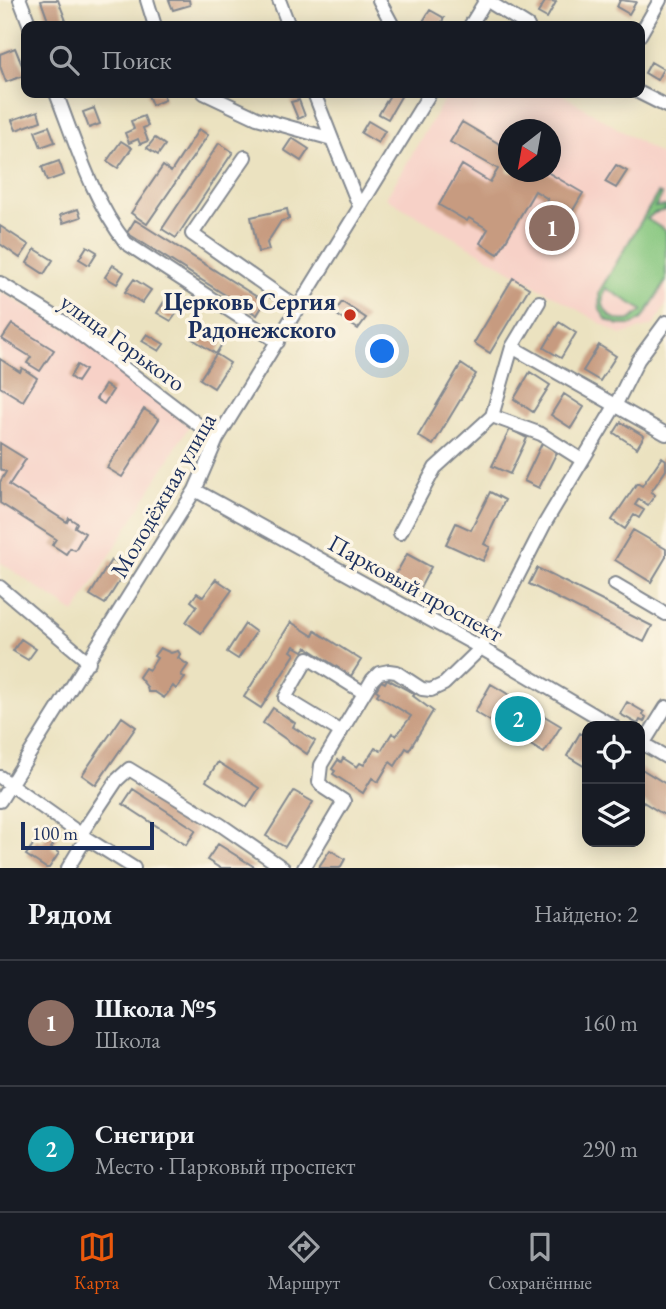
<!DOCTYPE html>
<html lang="ru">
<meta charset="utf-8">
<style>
body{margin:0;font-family:"EB Garamond",serif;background:#20242c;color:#f1f3f6}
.controls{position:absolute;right:21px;bottom:21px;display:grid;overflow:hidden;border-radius:14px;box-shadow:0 4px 18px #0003}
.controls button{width:63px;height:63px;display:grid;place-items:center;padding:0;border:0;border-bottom:2px solid #363941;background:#171b24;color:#f1f3f6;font:35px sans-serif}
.compass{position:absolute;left:498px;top:119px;width:63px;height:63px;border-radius:50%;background:#171b24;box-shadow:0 4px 18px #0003;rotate:211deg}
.scale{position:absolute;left:21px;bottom:18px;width:133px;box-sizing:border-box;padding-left:7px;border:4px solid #1b2f5e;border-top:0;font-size:19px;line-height:24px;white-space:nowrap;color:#1b2f5e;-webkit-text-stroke:5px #fcf5e5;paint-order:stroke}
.you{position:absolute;left:383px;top:352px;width:24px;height:24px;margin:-18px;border:5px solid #fff;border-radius:50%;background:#1a73e8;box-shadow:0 0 0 10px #1a73e833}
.badge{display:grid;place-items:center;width:46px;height:46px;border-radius:50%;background:#ea580c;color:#fff;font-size:23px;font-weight:700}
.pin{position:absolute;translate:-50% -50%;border:4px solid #fff;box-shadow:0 2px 7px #0006}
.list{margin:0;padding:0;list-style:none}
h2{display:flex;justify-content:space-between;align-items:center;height:91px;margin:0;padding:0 28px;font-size:30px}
h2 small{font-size:23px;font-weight:400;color:#9ea1a6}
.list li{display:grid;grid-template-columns:46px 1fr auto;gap:21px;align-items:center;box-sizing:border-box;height:126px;padding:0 28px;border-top:2px solid #363941}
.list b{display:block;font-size:26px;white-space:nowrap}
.list p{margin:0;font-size:23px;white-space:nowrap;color:#9ea1a6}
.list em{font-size:23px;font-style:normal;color:#9ea1a6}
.icon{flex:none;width:38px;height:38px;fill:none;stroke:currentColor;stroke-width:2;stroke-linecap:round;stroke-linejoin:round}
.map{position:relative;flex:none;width:666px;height:868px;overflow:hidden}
.search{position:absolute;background:#171b24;box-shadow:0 4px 18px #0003;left:21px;right:21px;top:21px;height:77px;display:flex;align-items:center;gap:18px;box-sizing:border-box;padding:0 24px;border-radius:14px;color:#9ea1a6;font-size:26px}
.sheet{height:343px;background:#171b24}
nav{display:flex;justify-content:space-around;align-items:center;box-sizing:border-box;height:98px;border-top:2px solid #363941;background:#171b24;font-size:19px;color:#9ea1a6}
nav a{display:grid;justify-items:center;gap:4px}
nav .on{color:#ea580c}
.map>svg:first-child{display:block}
.built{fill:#f7d1c7;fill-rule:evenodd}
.green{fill:#85c67e;stroke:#507a6e;stroke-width:2;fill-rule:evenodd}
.building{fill:#c79b80}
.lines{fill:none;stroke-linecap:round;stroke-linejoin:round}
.minor-casing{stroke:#83888f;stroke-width:16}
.minor{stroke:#fff;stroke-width:12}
.poi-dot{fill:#c8321e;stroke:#fcf5e5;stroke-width:2.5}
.labels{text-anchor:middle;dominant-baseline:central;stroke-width:7;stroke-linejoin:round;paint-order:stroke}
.poi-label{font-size:24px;font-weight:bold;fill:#1b2f5e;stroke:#fcf5e5;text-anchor:end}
.street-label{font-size:24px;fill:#1b2f5e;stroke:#fcf5e5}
</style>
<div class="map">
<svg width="666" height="868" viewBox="0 0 666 868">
<rect width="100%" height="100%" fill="#fcf5e5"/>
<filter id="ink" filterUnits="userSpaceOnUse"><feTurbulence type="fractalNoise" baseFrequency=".0143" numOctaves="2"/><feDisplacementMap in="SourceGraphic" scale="14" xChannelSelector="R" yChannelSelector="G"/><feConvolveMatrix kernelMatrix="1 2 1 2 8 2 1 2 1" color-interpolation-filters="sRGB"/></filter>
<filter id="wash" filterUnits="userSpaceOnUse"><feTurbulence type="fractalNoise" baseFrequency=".00686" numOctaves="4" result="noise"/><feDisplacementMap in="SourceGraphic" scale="28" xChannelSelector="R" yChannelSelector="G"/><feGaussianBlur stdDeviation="1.57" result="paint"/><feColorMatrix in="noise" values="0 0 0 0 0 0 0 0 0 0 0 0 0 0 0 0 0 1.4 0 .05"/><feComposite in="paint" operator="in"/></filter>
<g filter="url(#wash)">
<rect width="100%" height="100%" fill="#ebe2c0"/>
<path class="built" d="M 448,93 L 560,93 L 666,158 L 666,305 L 654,325 L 621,335 L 386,198 ZM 508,130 L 550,130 L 550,172 L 508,172 Z
M 0,291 L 79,337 L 189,426 L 75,613 L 0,562 Z"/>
<path class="green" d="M 658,193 L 662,195 L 655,207 L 666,206 L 666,210 L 654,213 L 647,219 L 666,231 L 666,281 L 643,318 L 632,325 L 619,325 L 607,320 L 600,310 L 599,292 ZM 606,288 L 642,310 L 642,311 L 630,320 C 611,324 596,307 606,288 Z"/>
<g id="blocks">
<path class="building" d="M 44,0 L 58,0 L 68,26 L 50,26 L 41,1 Z
M 169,0 L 189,0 L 190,5 L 173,10 Z
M 546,0 L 556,2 L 547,18 L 538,13 Z
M 620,0 L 636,2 L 629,14 L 617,7 Z
M 430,10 L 444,18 L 440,26 L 426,26 L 422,23 Z
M 15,48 L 26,75 L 6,82 L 0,66 L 0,54 Z
M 651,62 L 663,69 L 657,80 L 645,73 Z
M 147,93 L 163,93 L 165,100 L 152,105 Z
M 386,93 L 403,93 L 388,119 L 379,114 L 390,95 Z
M 299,100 L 305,116 L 298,119 L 291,102 Z
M 94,108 L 100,124 L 89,128 L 83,112 Z
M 38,111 L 41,121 L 16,130 L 12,120 Z
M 144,116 L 148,126 L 143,128 L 148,141 L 140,144 L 138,139 L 129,143 L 125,133 L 134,129 L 131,121 Z
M 368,121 L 385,131 L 378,143 L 361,133 Z
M 462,122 L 508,149 L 508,172 L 547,172 L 583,193 L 572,212 L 558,204 L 555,209 L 545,203 L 548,199 L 535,191 L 498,254 L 480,243 L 488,229 L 469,218 L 467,221 L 439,205 L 462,165 L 490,182 L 498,169 L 450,142 Z
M 49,126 L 55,142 L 41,147 L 35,131 Z
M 199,129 L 208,135 L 147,224 L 131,213 L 163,166 L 171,172 Z
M 155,138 L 165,145 L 158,155 L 147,148 Z
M 292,138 L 309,149 L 301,161 L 284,150 Z
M 121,141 L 132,148 L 118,168 L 107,161 Z
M 219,143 L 233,152 L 176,238 L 162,229 Z
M 59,161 L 64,175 L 47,181 L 42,167 Z
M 616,165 L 627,171 L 616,188 L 605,182 Z
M 78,209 L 81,217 L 63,223 L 60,215 Z
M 287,209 L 289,219 L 281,221 L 267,243 L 269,250 L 258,252 L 251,217 Z
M 135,220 L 265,302 L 257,315 L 127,233 Z
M 0,226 L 29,245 L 20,258 L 0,244 Z
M 87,246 L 97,252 L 89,265 L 79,259 Z
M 35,249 L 53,260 L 44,274 L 27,263 Z
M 113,265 L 124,272 L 117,284 L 105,277 Z
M 513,278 L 529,288 L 490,353 L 474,343 Z
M 134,279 L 151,290 L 142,303 L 125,292 Z
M 164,302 L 178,311 L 171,321 L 157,313 Z
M 342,302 L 366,318 L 358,329 L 334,313 Z
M 559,322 L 576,333 L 561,358 L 544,348 Z
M 12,324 L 54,350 L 40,371 L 27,363 L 31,357 L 2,339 Z
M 200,324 L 225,339 L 216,354 L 230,363 L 214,388 L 200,379 L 216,354 L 191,338 Z
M 147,334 L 164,344 L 159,351 L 142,341 Z
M 599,345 L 616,356 L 600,381 L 583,371 Z
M 0,359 L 20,372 L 22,368 L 37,378 L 23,401 L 0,387 Z
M 461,364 L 476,374 L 433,445 L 418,436 Z
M 77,365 L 85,370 L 77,382 L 70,377 Z
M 530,372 L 550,385 L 533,412 L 514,399 Z
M 105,385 L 113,390 L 104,404 L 96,399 Z
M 564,394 L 584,407 L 571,428 L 551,415 Z
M 144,409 L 159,419 L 122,477 L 107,468 Z
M 621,422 L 644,436 L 637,448 L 614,433 Z
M 510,429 L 527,438 L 510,474 L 492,466 Z
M 0,443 L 26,459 L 9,485 L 67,522 L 69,518 L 77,523 L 75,527 L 85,533 L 75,550 L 70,548 L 66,554 L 60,550 L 52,545 L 56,539 L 0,503 L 0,482 L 6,472 L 0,469 Z
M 542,443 L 558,450 L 539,488 L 524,481 Z
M 662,457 L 666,460 L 666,470 L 651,492 L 655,495 L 648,505 L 639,499 L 635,505 L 644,510 L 639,518 L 634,515 L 625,529 L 612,520 L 637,483 L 642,486 Z
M 490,492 L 505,500 L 484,544 L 490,547 L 483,561 L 446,544 L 456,523 L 471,530 Z
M 633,530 L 666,549 L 666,557 L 651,582 L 615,560 Z
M 407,554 L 431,567 L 418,592 L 393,579 Z
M 111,560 L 127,569 L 105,604 L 90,595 Z
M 537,568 L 652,626 L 644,642 L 529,584 Z
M 216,579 L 232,590 L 201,633 L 186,622 L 197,606 L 191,601 L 197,593 L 203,597 Z
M 291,622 L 313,636 L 315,631 L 361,660 L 351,676 L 306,647 L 303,651 L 294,646 L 291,651 L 295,654 L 261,708 L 244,697 Z
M 245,624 L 256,632 L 238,659 L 227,652 Z
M 21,639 L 36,649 L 28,660 L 13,651 Z
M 160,648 L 171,653 L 178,651 L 180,654 L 178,658 L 188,665 L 181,675 L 185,678 L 176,689 L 173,686 L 164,698 L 155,692 L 148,692 L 147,687 L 139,677 L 145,668 L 149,670 L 157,658 L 154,656 Z
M 387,679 L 415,694 L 413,696 L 433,711 L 409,750 L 406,748 L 395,766 L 390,762 L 378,782 L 372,778 L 363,793 L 333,774 L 335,771 L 332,769 L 338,760 L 341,762 L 343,758 L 357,767 L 360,763 L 364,765 L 375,748 L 381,751 L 392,733 L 396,736 L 409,719 L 411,716 L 377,695 L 379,692 L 376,690 L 381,681 L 385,683 Z
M 491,684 L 561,726 L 544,753 L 475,712 Z
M 627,702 L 644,712 L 643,715 L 646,717 L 644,722 L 640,720 L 638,724 L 620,714 Z
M 273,708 L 295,723 L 293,727 L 315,741 L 307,754 L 263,723 Z
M 122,717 L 136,727 L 96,785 L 82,775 Z
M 580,733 L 587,737 L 587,768 L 567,756 Z
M 218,762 L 259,788 L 247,807 L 206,781 Z
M 640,768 L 666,784 L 666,816 L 640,800 Z
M 133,789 L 196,830 L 186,845 L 123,804 Z
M 294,791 L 313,802 L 285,847 L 266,836 Z
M 49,832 L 58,838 L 51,848 L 59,853 L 49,868 L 46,868 L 26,855 L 37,839 L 42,843 Z
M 218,844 L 256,868 L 220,868 L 207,860 Z
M 330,850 L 345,859 L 340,868 L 318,868 Z"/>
</g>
</g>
<g filter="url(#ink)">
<use href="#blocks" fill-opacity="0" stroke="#83888f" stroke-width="2"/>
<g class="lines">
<defs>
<path id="minor" d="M 20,0 L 30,26
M 147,0 L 155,26
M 279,0 L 289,26
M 379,0 L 393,26
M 486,0 L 528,26
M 470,26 L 486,0
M 640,35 L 660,0
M 56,93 C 76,144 92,199 126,243 L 278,342
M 204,93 L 257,118 L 332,139 L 360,208
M 314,93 L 332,139
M 640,93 L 666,106
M 245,157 L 192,234 L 299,309
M 0,283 L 64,322 L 217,439
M 512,347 L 666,434
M 492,416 L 541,434 L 582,460
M 195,490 L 481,648 L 613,726
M 400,533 L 435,468 L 492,416 L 512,347 L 539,302
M 615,584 L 666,614
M 0,587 L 89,662
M 341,732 L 285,698 L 308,658 L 364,693
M 640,742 L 666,757
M 643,744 L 666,707
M 0,777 L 86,838 L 134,868
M 0,801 L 195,490 L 217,439 L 430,93
M 81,834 L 117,780 L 129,769 L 221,825 L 283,868
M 68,868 L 86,838
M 304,868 L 344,801 L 324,788 L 319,782 L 321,765 L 372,680 L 379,673 L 389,671 L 396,672 L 422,689 L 431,690 L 444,684 L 481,648 L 545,523 L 615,406 L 638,360 L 666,322"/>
</defs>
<use href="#minor" class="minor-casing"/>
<use href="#minor" class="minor"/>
</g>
</g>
<circle class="poi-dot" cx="350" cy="315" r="7"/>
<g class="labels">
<g class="poi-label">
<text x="336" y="301">Церковь Сергия<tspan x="336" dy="28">Радонежского</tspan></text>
</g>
<g class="street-label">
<text transform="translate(123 342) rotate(36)">улица Горького</text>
<text transform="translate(163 495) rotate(-60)">Молодёжная улица</text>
<text transform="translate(416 588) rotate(29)">Парковый проспект</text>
</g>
</g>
</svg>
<div class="controls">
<button><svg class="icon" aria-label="locate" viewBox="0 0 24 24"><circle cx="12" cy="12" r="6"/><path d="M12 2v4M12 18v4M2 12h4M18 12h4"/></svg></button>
<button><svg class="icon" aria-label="layers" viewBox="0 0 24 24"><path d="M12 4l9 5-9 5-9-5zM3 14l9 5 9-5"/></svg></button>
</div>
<svg class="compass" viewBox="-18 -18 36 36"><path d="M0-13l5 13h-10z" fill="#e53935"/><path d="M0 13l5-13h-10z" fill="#9ea1a6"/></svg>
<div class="scale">100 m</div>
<div class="you"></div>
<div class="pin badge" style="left:552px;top:228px;background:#8d6e63">1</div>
<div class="pin badge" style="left:518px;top:719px;background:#0f9aa8">2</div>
<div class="search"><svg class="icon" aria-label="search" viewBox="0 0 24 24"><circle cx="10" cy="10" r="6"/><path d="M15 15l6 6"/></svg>Поиск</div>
</div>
<section class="sheet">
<h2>Рядом<small>Найдено: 2</small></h2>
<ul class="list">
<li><span class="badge" style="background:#8d6e63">1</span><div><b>Школа №5</b><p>Школа</p></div><em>160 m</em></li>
<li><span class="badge" style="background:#0f9aa8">2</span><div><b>Снегири</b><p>Место · Парковый проспект</p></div><em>290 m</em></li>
</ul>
</section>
<nav>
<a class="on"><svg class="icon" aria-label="map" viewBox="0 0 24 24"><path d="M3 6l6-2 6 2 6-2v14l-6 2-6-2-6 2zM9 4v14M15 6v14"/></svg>Карта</a>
<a><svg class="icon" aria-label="directions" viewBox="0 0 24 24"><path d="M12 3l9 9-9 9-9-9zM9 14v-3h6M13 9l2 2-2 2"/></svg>Маршрут</a>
<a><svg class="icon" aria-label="saved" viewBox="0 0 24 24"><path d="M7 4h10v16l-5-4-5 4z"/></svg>Сохранённые</a>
</nav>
